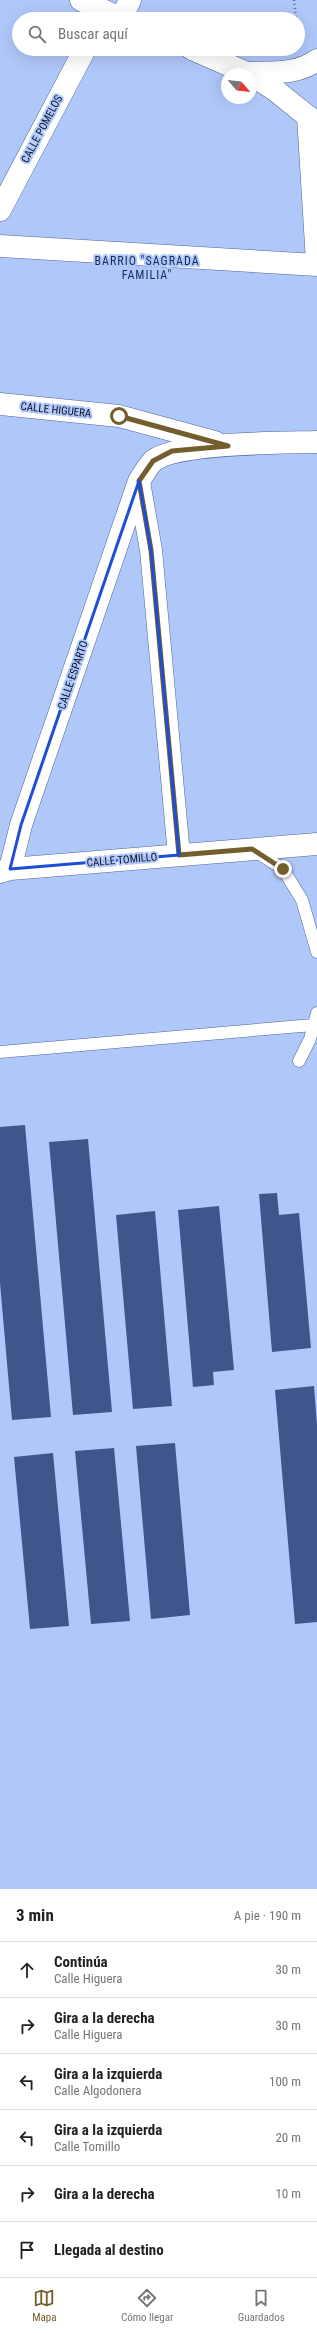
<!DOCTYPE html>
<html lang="es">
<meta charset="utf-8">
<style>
body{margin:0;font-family:"Roboto Condensed",sans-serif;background:#f6f6f6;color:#222}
.compass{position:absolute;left:221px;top:68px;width:36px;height:36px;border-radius:50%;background:#fff;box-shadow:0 4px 16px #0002;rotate:118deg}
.stop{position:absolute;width:12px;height:12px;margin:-9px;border:3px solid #735e2d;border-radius:50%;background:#fff}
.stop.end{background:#735e2d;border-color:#fff;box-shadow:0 1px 4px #0008}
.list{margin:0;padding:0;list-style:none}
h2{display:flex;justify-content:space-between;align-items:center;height:52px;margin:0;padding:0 16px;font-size:17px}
h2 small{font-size:13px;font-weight:400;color:#767676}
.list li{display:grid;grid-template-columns:26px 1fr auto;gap:12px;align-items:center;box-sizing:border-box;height:56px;padding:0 16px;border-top:1px solid #e0e0e0}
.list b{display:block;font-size:15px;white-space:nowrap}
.list p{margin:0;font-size:13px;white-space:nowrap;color:#767676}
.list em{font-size:13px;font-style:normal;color:#767676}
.icon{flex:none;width:22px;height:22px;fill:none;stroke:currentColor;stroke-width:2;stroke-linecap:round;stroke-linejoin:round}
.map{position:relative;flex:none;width:317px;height:1889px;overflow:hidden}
.search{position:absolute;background:#fff;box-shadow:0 4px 16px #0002;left:12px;right:12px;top:12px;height:44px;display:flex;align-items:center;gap:10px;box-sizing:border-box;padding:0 14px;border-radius:22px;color:#767676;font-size:15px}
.sheet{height:388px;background:#fff}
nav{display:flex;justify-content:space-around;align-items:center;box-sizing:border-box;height:56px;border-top:1px solid #e0e0e0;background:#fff;font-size:11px;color:#767676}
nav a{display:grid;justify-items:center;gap:2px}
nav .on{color:#735e2d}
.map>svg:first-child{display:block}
.building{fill:#3f568d}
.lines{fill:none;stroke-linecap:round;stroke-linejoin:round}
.lane-casing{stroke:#4d649c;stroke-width:13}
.street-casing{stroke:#4d649c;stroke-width:23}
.path{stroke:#5a6a8d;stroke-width:2.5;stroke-dasharray:1 3;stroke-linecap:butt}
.lane{stroke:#fff;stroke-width:12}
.street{stroke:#fff;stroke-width:22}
.route{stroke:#735e2d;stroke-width:5}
.marked{fill:none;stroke:#1d4ed8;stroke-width:3;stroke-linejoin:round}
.labels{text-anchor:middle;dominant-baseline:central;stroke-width:4;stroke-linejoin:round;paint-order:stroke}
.street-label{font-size:11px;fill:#081127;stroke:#b0c7f9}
.neighbourhood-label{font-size:12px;letter-spacing:1px;fill:#182a5d;stroke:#b0c7f9}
</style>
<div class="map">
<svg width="317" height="1889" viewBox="0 0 317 1889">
<rect width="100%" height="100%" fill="#b0c7f9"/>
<path class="building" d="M 25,1125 L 51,1417 L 12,1420 L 0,1283 L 0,1127 Z
M 88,1139 L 112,1412 L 73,1415 L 49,1142 Z
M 277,1193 L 279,1215 L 299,1213 L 311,1348 L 272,1352 L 259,1194 Z
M 219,1206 L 234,1370 L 213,1372 L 214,1385 L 193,1387 L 178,1210 Z
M 155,1211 L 172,1406 L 133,1409 L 116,1215 Z
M 314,1386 L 317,1425 L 317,1622 L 295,1624 L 275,1390 Z
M 175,1443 L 190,1615 L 151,1619 L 136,1446 Z
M 114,1448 L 130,1621 L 91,1624 L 75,1451 Z
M 53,1453 L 69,1626 L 30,1629 L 14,1457 Z"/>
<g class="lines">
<defs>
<path id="lane" d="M 255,851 L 283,869 L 302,900 L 317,952
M 0,1052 L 313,1025
M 299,1061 L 310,1039 L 317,1013"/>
<path id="street" d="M 81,0 L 122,19
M 121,19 L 130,0
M 192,49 L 249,74
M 248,73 C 271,72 297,75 317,60
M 251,75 L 275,90 L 317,124
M 308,116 L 317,261
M 0,210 L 85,49
M 0,246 L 317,265
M 0,404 L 119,416 L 215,442
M 139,482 L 151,550 L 179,855
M 10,869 L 21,825 L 139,481 C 143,475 148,466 153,461 C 176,442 284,443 317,442
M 0,872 L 10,869 L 317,844"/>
</defs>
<use href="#lane" class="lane-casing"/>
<use href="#street" class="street-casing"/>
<path class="path" d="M 294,0 L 296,19"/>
<use href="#lane" class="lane"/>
<use href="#street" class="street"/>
</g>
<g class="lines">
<path class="route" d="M 119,416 L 228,446 L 172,451 L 153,461 L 139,481 L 151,550 L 179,855 L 252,849 L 283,869"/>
</g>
<path class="marked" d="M 139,481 L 151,550 L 179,855 L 10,869 L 21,825 Z"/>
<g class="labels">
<g class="street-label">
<text transform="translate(42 129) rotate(-62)">CALLE POMELOS</text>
<text transform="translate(56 410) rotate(6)">CALLE HIGUERA</text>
<text transform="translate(73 675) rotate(-71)">CALLE ESPARTO</text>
<text transform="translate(122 860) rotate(-5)">CALLE TOMILLO</text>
</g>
<g class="neighbourhood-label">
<text x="147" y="261">BARRIO "SAGRADA<tspan x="147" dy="14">FAMILIA"</tspan></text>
</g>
</g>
</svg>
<svg class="compass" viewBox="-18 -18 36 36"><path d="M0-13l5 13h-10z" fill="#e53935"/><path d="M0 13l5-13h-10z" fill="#767676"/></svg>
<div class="stop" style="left:119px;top:416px"></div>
<div class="stop end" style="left:283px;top:869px"></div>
<div class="search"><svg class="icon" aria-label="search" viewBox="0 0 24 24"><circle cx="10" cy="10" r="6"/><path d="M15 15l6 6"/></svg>Buscar aquí</div>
</div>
<section class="sheet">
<h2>3 min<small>A pie · 190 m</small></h2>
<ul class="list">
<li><svg class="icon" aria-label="ahead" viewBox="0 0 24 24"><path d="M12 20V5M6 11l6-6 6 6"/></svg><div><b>Continúa</b><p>Calle Higuera</p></div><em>30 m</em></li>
<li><svg class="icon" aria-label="right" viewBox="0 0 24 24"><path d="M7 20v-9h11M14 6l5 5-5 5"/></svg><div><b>Gira a la derecha</b><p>Calle Higuera</p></div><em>30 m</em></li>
<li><svg class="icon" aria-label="left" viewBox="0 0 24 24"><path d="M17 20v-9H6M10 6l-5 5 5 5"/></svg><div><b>Gira a la izquierda</b><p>Calle Algodonera</p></div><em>100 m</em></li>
<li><svg class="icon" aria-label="left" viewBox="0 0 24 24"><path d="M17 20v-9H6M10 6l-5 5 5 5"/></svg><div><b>Gira a la izquierda</b><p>Calle Tomillo</p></div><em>20 m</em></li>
<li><svg class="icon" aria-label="right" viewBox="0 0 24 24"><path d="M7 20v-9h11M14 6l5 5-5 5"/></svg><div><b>Gira a la derecha</b></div><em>10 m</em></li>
<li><svg class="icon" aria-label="arrive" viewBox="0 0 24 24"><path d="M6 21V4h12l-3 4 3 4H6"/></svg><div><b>Llegada al destino</b></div></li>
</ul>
</section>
<nav>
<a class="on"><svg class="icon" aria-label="map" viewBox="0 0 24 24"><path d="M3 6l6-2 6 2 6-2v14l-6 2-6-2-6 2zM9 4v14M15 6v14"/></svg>Mapa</a>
<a><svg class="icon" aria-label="directions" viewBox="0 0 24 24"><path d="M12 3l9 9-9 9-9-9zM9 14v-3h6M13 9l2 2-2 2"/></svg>Cómo llegar</a>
<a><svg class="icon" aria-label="saved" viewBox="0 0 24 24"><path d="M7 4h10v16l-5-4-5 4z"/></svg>Guardados</a>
</nav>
